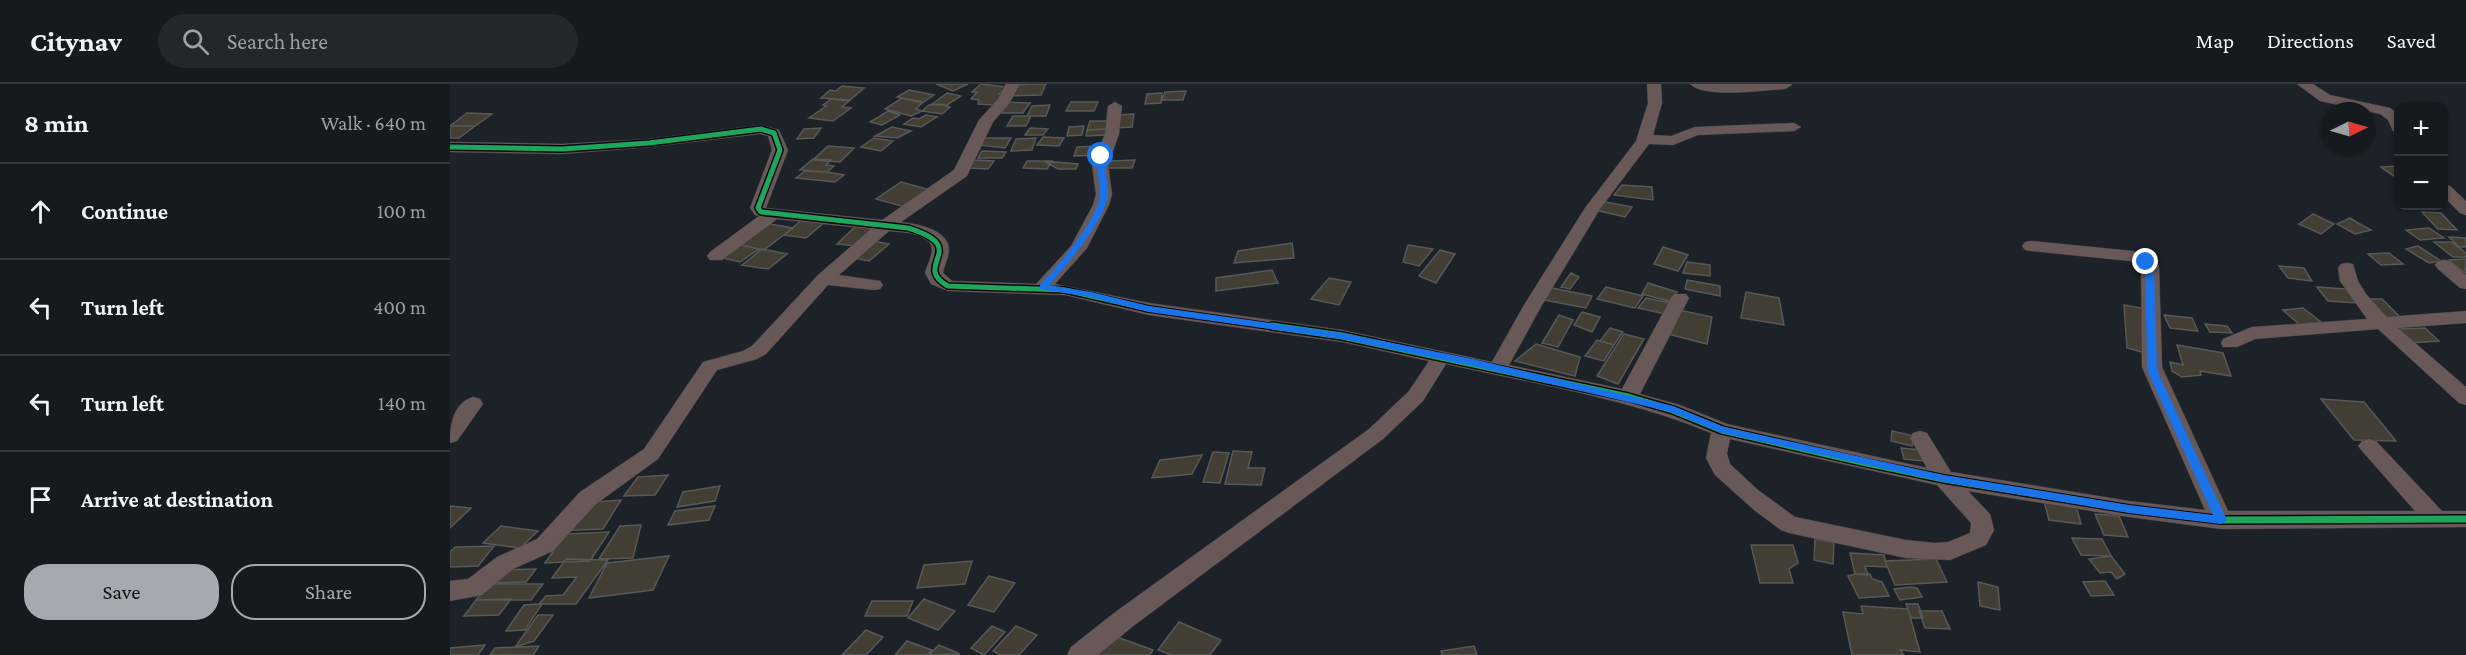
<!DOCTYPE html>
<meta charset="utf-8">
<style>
body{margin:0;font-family:"Crimson Pro",serif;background:#22272b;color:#f1f3f6}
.controls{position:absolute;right:18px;top:18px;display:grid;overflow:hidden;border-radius:12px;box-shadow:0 2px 4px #0004}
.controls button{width:54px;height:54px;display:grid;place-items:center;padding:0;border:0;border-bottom:2px solid #34383c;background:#151a1e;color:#f1f3f6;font:30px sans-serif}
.compass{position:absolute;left:1872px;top:18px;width:54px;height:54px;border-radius:50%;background:#151a1e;box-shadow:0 2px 4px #0004;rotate:85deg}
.stop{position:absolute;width:18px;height:18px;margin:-14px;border:4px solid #1a73e8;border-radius:50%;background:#fff}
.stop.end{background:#1a73e8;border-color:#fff;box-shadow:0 2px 6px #0008}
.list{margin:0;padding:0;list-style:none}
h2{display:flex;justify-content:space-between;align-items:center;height:78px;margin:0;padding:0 24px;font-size:26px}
h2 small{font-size:20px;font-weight:400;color:#9da1a4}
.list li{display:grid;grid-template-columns:39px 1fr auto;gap:18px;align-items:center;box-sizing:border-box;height:96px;padding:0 24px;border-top:2px solid #34383c}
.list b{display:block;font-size:22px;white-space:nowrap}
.list em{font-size:20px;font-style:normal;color:#9da1a4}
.actions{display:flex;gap:12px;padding:18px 24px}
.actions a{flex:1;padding:14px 0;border:2px solid #a4aab0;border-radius:24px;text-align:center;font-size:21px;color:#a4aab0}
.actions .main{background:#a4aab0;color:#111}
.icon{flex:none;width:33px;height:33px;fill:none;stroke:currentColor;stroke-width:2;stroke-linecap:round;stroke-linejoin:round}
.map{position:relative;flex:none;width:2016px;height:571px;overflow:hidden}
header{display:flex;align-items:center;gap:36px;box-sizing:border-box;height:84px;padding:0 30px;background:#151a1e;border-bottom:2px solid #34383c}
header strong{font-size:28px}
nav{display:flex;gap:33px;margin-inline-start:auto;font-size:21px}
.search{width:420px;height:54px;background:#22272b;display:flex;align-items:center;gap:15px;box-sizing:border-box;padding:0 21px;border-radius:33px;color:#9da1a4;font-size:22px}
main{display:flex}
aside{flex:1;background:#151a1e}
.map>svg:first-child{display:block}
.building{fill:#433e33;stroke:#575858;stroke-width:1.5}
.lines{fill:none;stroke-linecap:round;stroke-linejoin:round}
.minor-casing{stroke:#3a3f45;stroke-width:1}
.minor{fill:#685858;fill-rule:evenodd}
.cycleway-far1-casing{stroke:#070b0f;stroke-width:8}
.cycleway-casing{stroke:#070b0f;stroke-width:10}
.cycleway-far1{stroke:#20a55d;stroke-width:5}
.cycleway{stroke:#20a55d;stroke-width:7}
.route{fill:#1a73e8}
</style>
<header>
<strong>Citynav</strong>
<div class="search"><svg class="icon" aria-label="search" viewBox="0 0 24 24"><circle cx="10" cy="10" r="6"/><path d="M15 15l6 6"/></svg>Search here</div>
<nav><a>Map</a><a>Directions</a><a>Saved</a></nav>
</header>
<main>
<aside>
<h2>8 min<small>Walk · 640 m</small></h2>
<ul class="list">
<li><svg class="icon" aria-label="ahead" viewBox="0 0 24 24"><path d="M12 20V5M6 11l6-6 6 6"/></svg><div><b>Continue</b></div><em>100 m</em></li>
<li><svg class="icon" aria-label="left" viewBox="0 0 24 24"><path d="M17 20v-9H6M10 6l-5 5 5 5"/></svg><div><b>Turn left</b></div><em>400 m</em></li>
<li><svg class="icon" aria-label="left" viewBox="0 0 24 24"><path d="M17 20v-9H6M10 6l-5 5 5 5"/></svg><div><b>Turn left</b></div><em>140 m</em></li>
<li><svg class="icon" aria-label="arrive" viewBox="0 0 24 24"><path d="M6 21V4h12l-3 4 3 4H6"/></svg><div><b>Arrive at destination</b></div></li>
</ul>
<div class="actions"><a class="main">Save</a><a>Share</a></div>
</aside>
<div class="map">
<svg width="2016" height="571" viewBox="0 0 2016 571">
<rect width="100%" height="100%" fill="#1c2228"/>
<path class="building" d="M 486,0 L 518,0 L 503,7 Z
M 531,0 L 556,3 L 549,10 L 555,11 L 543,21 L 528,20 L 529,16 L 521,15 L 527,8 L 522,8 Z
M 578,0 L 596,0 L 591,11 L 557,12 L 562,2 Z
M 392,2 L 414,4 L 400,16 L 371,14 L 380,6 L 386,7 Z
M 459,6 L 484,11 L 472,19 L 447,13 Z
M 736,7 L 733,16 L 712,16 L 715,8 Z
M 497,9 L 511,12 L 497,21 L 481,21 Z
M 712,9 L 711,19 L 695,20 L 697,10 Z
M 452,14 L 473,18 L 466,25 L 472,27 L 461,32 L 435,25 Z
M 381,15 L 399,17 L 392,23 L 401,24 L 383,37 L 359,34 L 376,22 L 373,21 Z
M 555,18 L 580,19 L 573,29 L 541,29 Z
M 621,18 L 648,18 L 644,27 L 616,27 Z
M 490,20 L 500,23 L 492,30 L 472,27 L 479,21 Z
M 600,21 L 596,32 L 577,32 L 582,22 Z
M 438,27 L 450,31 L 432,41 L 420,38 Z
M 17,29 L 42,30 L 25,42 L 0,42 Z
M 684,30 L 682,43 L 665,44 L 667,31 Z
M 476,31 L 487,33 L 471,43 L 454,40 L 463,34 L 469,35 Z
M 563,32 L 581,32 L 576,42 L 557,42 Z
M 640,37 L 659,37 L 656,45 L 637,46 Z
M 0,42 L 25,42 L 9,54 L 0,54 Z
M 634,42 L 632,51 L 617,52 L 619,43 Z
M 442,43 L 461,47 L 447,54 L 425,52 Z
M 371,44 L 364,54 L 347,55 L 354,45 Z
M 580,44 L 598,45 L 593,51 L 575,51 Z
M 656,45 L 655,51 L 636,52 L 637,46 Z
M 593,53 L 614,54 L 609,62 L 587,61 Z
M 424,54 L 443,57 L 431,67 L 411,63 Z
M 532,54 L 561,54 L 555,64 L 528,61 Z
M 586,54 L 582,66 L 561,67 L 566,55 Z
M 378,62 L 404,64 L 390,78 L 363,76 Z
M 649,62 L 646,71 L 624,72 L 627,63 Z
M 532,67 L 556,68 L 552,74 L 528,74 Z
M 363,75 L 381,76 L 376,81 L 384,82 L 377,88 L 350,86 Z
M 525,76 L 544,77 L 538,85 L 519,84 Z
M 685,76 L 682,84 L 656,84 L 659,77 Z
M 577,77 L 602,77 L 597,85 L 573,84 Z
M 594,77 L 628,80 L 626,85 L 608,85 Z
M 1948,82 L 1948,95 L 1931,83 Z
M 355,87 L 377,88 L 394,91 L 385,98 L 346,94 Z
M 451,98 L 480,106 L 455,123 L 426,115 Z
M 1172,101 L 1202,103 L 1203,116 L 1164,111 Z
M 1155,118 L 1182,123 L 1175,133 L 1145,126 Z
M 1972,128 L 1991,129 L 2007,146 L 1988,145 Z
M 1863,130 L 1884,140 L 1871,150 L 1849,140 Z
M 1900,134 L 1908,139 L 1921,146 L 1905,150 L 1887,140 Z
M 353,135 L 375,138 L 356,154 L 334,151 Z
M 320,140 L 343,144 L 314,166 L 291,161 Z
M 407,141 L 425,143 L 405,162 L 387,160 Z
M 1979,144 L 1994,154 L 1970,156 L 1956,146 Z
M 1999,153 L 2016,154 L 2016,163 L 2009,163 Z
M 423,157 L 439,160 L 419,177 L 403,174 Z
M 1984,158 L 2001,158 L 2016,169 L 2016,173 L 2003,173 Z
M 842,159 L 844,174 L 784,179 L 788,167 Z
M 291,161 L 309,165 L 290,178 L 272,174 Z
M 958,161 L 983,165 L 969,182 L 953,178 Z
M 1968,162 L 1991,177 L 1979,179 L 1956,165 Z
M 1213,163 L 1238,171 L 1228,187 L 1204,180 Z
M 312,165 L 337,170 L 318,185 L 292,181 Z
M 990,166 L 1005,170 L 986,199 L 969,192 Z
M 1939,169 L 1953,180 L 1931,181 L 1918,170 Z
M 2016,175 L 2015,189 L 1999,176 Z
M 1237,178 L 1260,181 L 1260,192 L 1233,189 Z
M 1829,182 L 1854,184 L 1862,197 L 1838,194 Z
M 822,186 L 828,199 L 766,207 L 766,194 Z
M 1121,189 L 1129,193 L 1120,205 L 1111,203 Z
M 879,194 L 901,198 L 889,221 L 861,215 Z
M 1237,196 L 1270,202 L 1270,212 L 1235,205 Z
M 1198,199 L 1227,208 L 1222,218 L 1192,210 Z
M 1156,203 L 1193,212 L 1185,224 L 1147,215 Z
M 1867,203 L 1896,205 L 1906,219 L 1878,217 Z
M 1102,204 L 1142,212 L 1136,224 L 1094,216 Z
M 1296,208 L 1329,214 L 1334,241 L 1291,234 Z
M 1196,214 L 1220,219 L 1215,230 L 1188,224 Z
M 1916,215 L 1932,215 L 1952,235 L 1936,236 Z
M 1674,221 L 1696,225 L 1699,270 L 1677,264 Z
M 1853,224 L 1871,238 L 1850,241 L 1833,226 Z
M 1229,226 L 1262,233 L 1257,260 L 1218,250 Z
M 1132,228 L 1150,233 L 1142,248 L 1124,241 Z
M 1109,231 L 1123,236 L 1108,263 L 1092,259 Z
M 1714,231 L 1742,234 L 1748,247 L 1720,244 Z
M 1755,240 L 1777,242 L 1782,249 L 1760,248 Z
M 1160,244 L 1173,248 L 1164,261 L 1150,257 Z
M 1975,244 L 1989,257 L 1958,259 L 1948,245 Z
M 1174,250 L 1194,255 L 1168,300 L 1147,292 Z
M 1147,256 L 1164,261 L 1154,277 L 1135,272 Z
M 1086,260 L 1130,273 L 1125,292 L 1065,277 Z
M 1727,261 L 1773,269 L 1781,292 L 1750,287 L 1751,291 L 1732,293 L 1722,287 L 1720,278 L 1733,281 Z
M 1871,315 L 1914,318 L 1946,357 L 1904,356 Z
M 1442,347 L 1464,352 L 1462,362 L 1441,357 Z
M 1451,364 L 1471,366 L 1473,377 L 1454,375 Z
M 783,367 L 802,368 L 798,384 L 815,384 L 811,401 L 775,400 Z
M 763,368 L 779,369 L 770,399 L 753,398 Z
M 752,371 L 742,390 L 702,394 L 710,376 Z
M 218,391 L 205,411 L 174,412 L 188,393 Z
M 270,402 L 265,417 L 227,423 L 233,408 Z
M 1593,413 L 1625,418 L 1631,440 L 1599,436 Z
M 171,416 L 153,445 L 108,447 L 143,418 Z
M 0,422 L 21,424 L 0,444 Z
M 265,422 L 259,436 L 218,441 L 225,427 Z
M 1645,430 L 1669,432 L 1678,453 L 1654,451 Z
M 191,441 L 183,474 L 149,475 L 170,442 Z
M 51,442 L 88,447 L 70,464 L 33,459 Z
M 159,448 L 140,477 L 95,479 L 115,450 Z
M 1622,454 L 1652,455 L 1661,472 L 1631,471 Z
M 1365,455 L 1384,459 L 1383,480 L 1364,476 Z
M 1301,461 L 1343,461 L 1348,479 L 1339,485 L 1343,499 L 1310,499 Z
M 44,462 L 28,482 L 0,483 L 0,468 L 5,463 Z
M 1400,469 L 1434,471 L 1437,483 L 1415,482 L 1418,491 L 1405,490 Z
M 219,472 L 203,506 L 139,514 L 157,479 Z
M 1661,472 L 1675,490 L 1667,495 L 1661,488 L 1650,489 L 1639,475 Z
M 116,475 L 158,476 L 126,520 L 89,520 L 96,512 L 113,511 L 127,493 L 102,494 Z
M 1486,475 L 1497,498 L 1445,501 L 1435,477 Z
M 522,477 L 515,500 L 467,504 L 474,481 Z
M 86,485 L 76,498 L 44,499 L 53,486 Z
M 1405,490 L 1420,490 L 1422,495 L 1432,498 L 1439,512 L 1409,514 L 1398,492 Z
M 539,492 L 565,499 L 544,528 L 518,521 Z
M 1655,497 L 1664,511 L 1641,512 L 1633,498 Z
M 1528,498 L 1548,503 L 1550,526 L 1530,522 Z
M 38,500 L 93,500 L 81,516 L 26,516 Z
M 1460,503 L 1467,504 L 1472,513 L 1450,516 L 1444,505 Z
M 61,515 L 49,531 L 14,532 L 26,516 Z
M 474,515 L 505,527 L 488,546 L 458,534 Z
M 422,517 L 463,517 L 457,532 L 415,532 Z
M 89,520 L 92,520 L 75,546 L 56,547 L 74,521 Z
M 1456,520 L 1468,520 L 1473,534 L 1461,534 Z
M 1411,522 L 1458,525 L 1470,568 L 1450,566 L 1454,571 L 1402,571 L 1393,528 L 1413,530 Z
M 1469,527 L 1492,527 L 1500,545 L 1475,544 Z
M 88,531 L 103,531 L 84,557 L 65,563 Z
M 729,538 L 771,556 L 760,571 L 721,571 L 708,566 Z
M 542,542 L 555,548 L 534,571 L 521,564 Z
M 566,542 L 587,551 L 569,571 L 550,571 L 543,567 Z
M 416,546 L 433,553 L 416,571 L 392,571 Z
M 661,551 L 703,566 L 700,571 L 646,571 Z
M 457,557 L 482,566 L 477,571 L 445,571 Z
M 35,561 L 28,571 L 0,571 L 0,564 Z
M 489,561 L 510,570 L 479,571 Z
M 89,562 L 83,571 L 40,571 L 45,564 Z
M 1024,562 L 1027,571 L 992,571 L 991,567 Z"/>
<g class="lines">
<defs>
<path id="minor" d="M 556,0 L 570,0 L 559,20 L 543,38 L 517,92 L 451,138 C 466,140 498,145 499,165 C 499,173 494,181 493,189 L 502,197 L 586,200 L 621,162 L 643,121 L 646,110 L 642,81 L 655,50 L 658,22 L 665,18 L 672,22 L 669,50 L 658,81 L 662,110 L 659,121 L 637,164 L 605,200 L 699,219 L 892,246 L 1042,278 L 1074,221 L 1135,124 L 1186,57 L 1198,19 L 1197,0 L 1211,0 L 1212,19 L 1203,51 L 1221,52 L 1245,43 L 1344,39 L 1351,43 L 1344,47 L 1248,51 L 1223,61 L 1199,60 L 1150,125 L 1092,221 L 1059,281 L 1172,305 L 1221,214 L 1224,210 L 1236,210 L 1239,214 L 1190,310 L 1230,321 L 1277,340 L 1477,384 L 1460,354 L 1463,349 L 1470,347 L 1477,349 L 1501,388 L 1679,417 L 1755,426 L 1692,283 L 1691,182 L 1680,177 L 1581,167 L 1575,166 L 1572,162 L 1575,158 L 1581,157 L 1683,167 L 1703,174 L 1709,182 L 1712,283 L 1778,427 L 1965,427 L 1912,367 L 1908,362 L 1912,357 L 1919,355 L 1926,357 L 1992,427 L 2016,427 L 2016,443 L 1771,445 L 1679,433 L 1518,407 L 1540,430 L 1544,446 L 1536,461 L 1500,476 L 1456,474 L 1339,449 L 1331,446 L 1304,426 L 1265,391 L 1256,374 L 1261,349 C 1176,314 1085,300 996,280 L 973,317 L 933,355 L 682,543 L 648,571 L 617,571 L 621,563 L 664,529 L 919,345 L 959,307 L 979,277 L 892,258 L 699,231 L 615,211 L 498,207 L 481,200 L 475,189 C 477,181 482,173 482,165 C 481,149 450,148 439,147 L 389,191 L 430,197 L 433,201 L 430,205 L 424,206 L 378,201 L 316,270 L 307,275 L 267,286 L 208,375 L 146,420 L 103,467 L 63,485 L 32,511 L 0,517 L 0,497 L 18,495 L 47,473 L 87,455 L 130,408 L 194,365 L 253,278 L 293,267 L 302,262 L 368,191 L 421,145 L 327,135 L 272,176 L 260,176 L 257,172 L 260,168 L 309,132 L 305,131 L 300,124 L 322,66 L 318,52 L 310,50 L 199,63 L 112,70 L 0,68 L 0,58 L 112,60 L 199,55 L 311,41 L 329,46 L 338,66 L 316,124 L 432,136 L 504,86 L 529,36 L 548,15 ZM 1280,355 L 1487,401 L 1521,439 L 1520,449 L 1498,458 L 1485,459 L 1456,456 L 1345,433 L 1308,406 L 1280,380 L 1277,370 Z
M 1240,0 L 1341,0 L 1342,1 L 1335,5 C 1314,6 1255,15 1240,0 Z
M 1847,0 L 1863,0 L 1880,11 L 1940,24 L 1948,30 L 1948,48 L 1943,47 L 1938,36 L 1930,30 L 1870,17 Z
M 1994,100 L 2000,102 L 2016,117 L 2016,131 L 2010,129 L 1994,113 Z
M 1994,176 L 2000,177 L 2016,191 L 2016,205 L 2010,204 L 1988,185 L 1985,181 L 1988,177 Z
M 1897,179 L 1903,180 L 1908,197 L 1916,210 L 1937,233 L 2016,227 L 2016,239 L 1948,244 L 2016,303 L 2016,321 L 2009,319 L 1928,245 L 1805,255 L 1787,263 L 1773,263 L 1771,259 L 1773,255 L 1802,243 L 1917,235 L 1890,197 L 1888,184 L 1891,180 Z
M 23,313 L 30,315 L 33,320 L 7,357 L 0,359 C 0,341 3,319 23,313 Z"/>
</defs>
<use href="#minor" class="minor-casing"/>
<use href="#minor" class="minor"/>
<defs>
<path id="cycleway-far1" d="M 0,63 L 112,65 L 199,59 L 311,45 L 324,49 L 330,66 L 308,124 L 311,128 L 458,144 C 523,164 460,181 498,202 L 615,206 L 699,225 L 833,244"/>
<path id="cycleway" d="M 822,242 L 892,252 L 1178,313 L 1223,326 L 1272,346 L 1412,378 L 1494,395 L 1679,425 L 1771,436 L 2016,435"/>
</defs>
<use href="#cycleway-far1" class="cycleway-far1-casing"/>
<use href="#cycleway" class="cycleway-casing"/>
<use href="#cycleway-far1" class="cycleway-far1"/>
<use href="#cycleway" class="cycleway"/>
</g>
<path class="route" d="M 651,70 L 655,72 C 653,86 659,97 658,110 C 656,136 616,182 599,201 L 641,208 L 699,222 L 892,249 L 1023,275 L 1223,322 L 1274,343 L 1494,391 L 1679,421 L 1763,431 L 1700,293 L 1697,283 L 1695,183 L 1692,178 L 1700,176 L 1704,182 L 1707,283 L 1710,293 L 1777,436 L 1771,440 L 1679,429 L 1494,398 L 1272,349 L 1221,328 L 1023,282 L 892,255 L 699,228 L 640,213 L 590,205 L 590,201 C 607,182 649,136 650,109 C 650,97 645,85 648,72 Z"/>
</svg>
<div class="controls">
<button>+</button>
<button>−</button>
</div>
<svg class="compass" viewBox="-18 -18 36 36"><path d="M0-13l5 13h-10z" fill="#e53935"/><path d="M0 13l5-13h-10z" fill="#9da1a4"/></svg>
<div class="stop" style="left:651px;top:72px"></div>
<div class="stop end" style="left:1696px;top:178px"></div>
</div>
</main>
